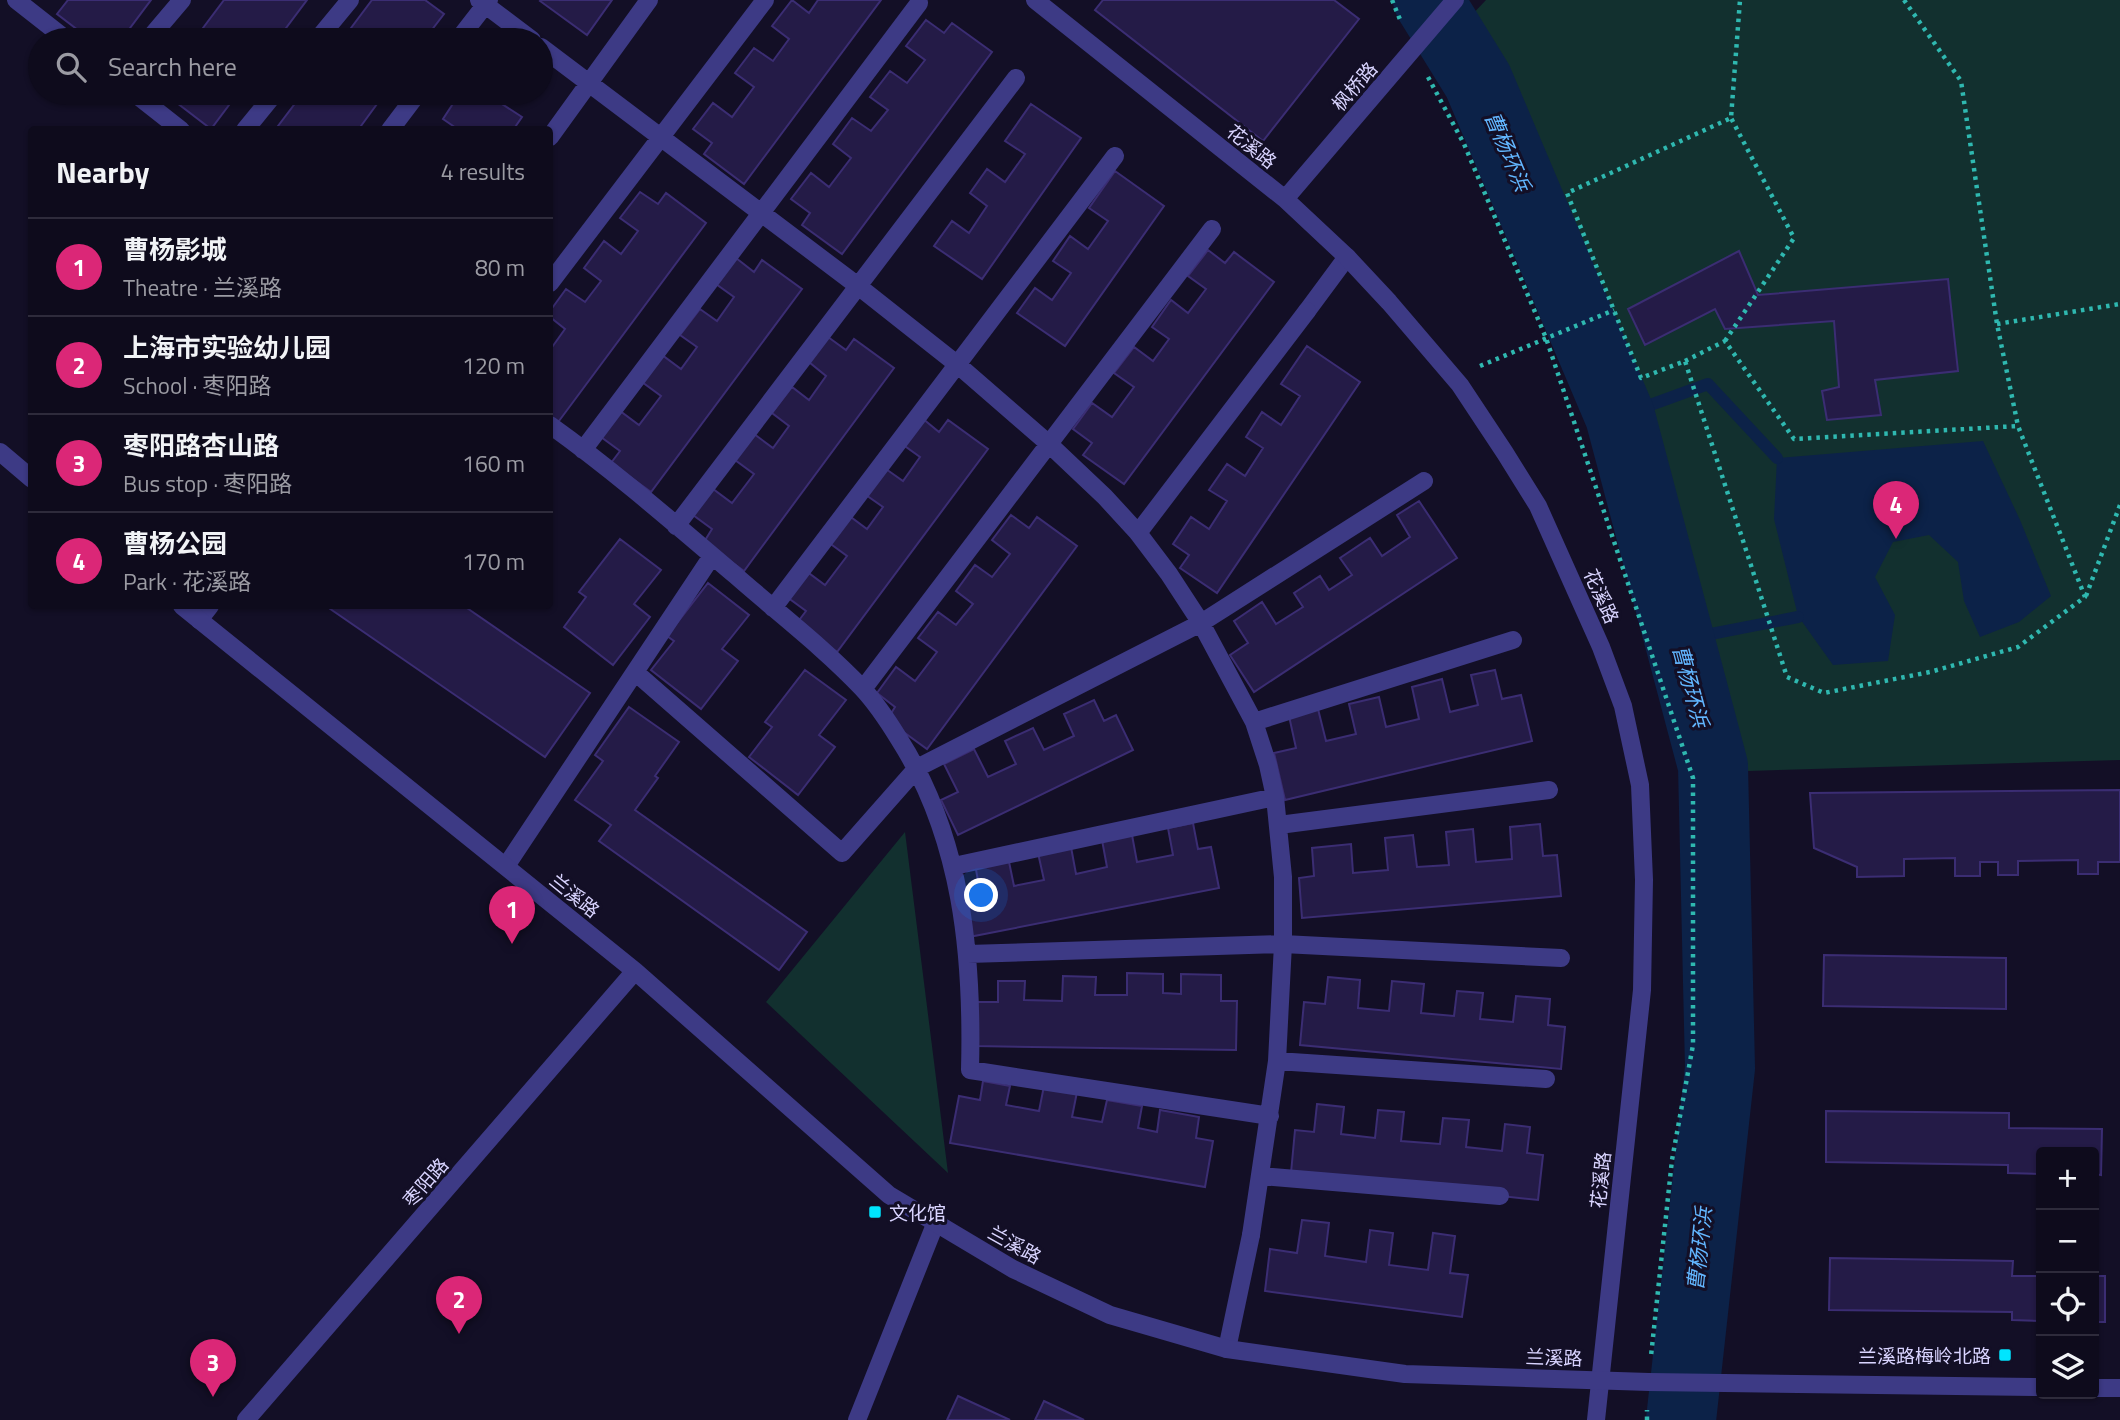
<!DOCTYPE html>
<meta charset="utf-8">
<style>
body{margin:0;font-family:"Titillium Web","Noto Sans SC",sans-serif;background:#171425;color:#f1f3f6}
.controls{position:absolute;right:21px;bottom:21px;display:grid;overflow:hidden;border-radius:7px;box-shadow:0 2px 5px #0004}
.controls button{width:63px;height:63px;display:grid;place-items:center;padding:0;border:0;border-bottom:2px solid #2e2b3b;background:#0e0b1c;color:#f1f3f6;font:35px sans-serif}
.you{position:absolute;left:982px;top:896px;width:24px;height:24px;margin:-18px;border:5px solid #fff;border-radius:50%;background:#1a73e8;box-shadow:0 0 0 10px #1a73e833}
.badge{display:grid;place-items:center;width:46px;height:46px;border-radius:50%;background:#db2777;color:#fff;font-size:23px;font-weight:700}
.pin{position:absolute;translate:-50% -58px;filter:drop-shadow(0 2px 4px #0008)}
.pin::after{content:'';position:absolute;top:37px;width:24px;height:21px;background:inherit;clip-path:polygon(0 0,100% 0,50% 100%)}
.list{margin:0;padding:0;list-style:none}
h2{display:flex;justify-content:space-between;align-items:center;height:91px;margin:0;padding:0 28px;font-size:30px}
h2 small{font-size:23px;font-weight:400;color:#9b9ba3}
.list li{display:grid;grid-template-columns:46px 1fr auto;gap:21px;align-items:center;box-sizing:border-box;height:98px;padding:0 28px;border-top:2px solid #2e2b3b}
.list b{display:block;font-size:26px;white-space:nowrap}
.list p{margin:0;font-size:23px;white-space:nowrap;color:#9b9ba3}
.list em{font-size:23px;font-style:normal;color:#9b9ba3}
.icon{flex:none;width:38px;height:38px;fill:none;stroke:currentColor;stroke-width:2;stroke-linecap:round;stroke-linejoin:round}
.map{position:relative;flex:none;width:2120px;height:1420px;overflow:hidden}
.search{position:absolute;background:#0e0b1c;box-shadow:0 2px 5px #0004;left:28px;top:28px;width:525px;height:77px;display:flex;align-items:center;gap:18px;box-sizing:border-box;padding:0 24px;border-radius:38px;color:#9b9ba3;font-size:26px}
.panel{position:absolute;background:#0e0b1c;box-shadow:0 2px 5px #0004;left:28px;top:126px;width:525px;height:483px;border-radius:7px}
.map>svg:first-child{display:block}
.green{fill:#12302f}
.water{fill:#0c2248}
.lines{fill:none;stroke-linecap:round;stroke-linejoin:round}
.stream{stroke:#0c2248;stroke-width:12}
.river{stroke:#0c2248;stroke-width:70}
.building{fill:#241b47;stroke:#3b2d73;stroke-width:2}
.path{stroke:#2fb8b0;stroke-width:4.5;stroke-dasharray:3.5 5;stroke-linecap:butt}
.service{stroke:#3d3a85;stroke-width:18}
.minor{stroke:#3d3a85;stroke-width:18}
.tertiary{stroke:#3d3a85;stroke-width:18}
.poi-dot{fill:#00e5ff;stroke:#130f26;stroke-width:2.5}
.labels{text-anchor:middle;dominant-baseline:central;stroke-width:6;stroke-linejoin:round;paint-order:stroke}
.street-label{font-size:19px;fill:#d9d4ff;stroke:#130f26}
.poi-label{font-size:19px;fill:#d9d4ff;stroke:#130f26;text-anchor:start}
.water-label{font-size:21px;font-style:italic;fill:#62b6ff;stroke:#130f26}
</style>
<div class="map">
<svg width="2120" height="1420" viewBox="0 0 2120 1420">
<rect width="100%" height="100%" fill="#130f26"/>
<path class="green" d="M 1486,0 L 2120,0 L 2120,760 L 1747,771 L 1599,318 L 1468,19 Z
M 905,832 L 948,1173 L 766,1002 Z"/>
<path class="water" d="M 1983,441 L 2020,520 L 2051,596 L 2019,622 L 1980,637 L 1964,601 L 1958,562 L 1929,535 L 1893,542 L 1875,577 L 1895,615 L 1888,661 L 1833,665 L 1798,616 L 1774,519 L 1777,458 Z"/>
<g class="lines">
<path class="stream" d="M 1620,416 L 1708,384 L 1777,458
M 1680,640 L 1798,617"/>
<path class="river" d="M 1428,0 L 1478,81 L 1620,416 L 1713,766 L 1720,1068 L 1681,1420"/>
</g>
<path class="building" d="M 68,0 L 151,0 L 121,40 L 91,40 L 57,14 Z
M 224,0 L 307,0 L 277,40 L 194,40 Z
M 372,0 L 425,0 L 444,14 L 424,40 L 342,40 Z
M 541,0 L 612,0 L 587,35 L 540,1 Z
M 792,0 L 809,13 L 818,0 L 881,0 L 744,184 L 704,154 L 712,143 L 693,129 L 713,103 L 732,117 L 754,87 L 735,73 L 754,48 L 773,61 L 789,39 L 772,26 Z
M 1103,0 L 1334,0 L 1359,19 L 1263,141 L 1095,10 Z
M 926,20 L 944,33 L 952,23 L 992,52 L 842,254 L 802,225 L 810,213 L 791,199 L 811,173 L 829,187 L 851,158 L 833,144 L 852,118 L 871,131 L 888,110 L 870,97 L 890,71 L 907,83 L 925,60 L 906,46 Z
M 164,93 L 238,93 L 211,129 Z
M 303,93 L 385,93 L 358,130 L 275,130 Z
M 460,93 L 485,93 L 522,117 L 513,130 L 459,130 L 443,119 Z
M 1031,104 L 1081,138 L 982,279 L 934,246 L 952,221 L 969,233 L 987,206 L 970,193 L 987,169 L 1005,182 L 1025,154 L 1005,141 Z
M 1115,171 L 1164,206 L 1065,346 L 1017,313 L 1035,288 L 1052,300 L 1071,273 L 1053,261 L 1070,236 L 1088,249 L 1108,221 L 1089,208 Z
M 640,192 L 658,204 L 666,193 L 706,223 L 556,425 L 550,421 L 550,350 L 565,329 L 550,317 L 550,311 L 566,289 L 585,302 L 601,281 L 584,268 L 604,241 L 621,254 L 638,231 L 620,218 Z
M 1208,250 L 1225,263 L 1234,252 L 1274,282 L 1124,484 L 1083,455 L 1092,443 L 1073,429 L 1092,403 L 1112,417 L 1134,387 L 1114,373 L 1134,347 L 1153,361 L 1169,339 L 1152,327 L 1171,300 L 1188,313 L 1206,289 L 1188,276 Z
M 1739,251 L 1758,295 L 1948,279 L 1958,371 L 1875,380 L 1881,415 L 1827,420 L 1822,391 L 1839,387 L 1834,321 L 1725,329 L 1715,309 L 1645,345 L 1628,309 Z
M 736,258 L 754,272 L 762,260 L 802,289 L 651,492 L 611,463 L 620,451 L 601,437 L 620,411 L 639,425 L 661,396 L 642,382 L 662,355 L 681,369 L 697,347 L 680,335 L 700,309 L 717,321 L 734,297 L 716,284 Z
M 828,337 L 846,350 L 854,339 L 894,368 L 744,571 L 704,542 L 712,529 L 693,515 L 713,489 L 732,503 L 754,474 L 735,460 L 754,434 L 773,448 L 789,426 L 772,413 L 792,387 L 809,400 L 826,376 L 809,362 Z
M 1307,346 L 1360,382 L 1217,593 L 1180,568 L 1189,555 L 1173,544 L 1191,517 L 1209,529 L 1227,501 L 1209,490 L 1227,464 L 1245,476 L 1263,448 L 1246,437 L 1262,412 L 1281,425 L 1300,396 L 1281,384 Z
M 922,418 L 939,432 L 948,420 L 988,449 L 837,652 L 797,623 L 806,611 L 787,597 L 806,571 L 825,585 L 847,556 L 828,542 L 848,515 L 867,529 L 883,507 L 866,495 L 886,469 L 903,481 L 920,457 L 902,444 Z
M 1419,501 L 1457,558 L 1254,692 L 1230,655 L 1248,643 L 1234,621 L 1262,602 L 1276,624 L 1303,607 L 1294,593 L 1320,576 L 1329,590 L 1352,575 L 1340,558 L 1370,538 L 1382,556 L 1410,537 L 1397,515 Z
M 1011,515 L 1029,528 L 1037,517 L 1077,546 L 927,749 L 887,720 L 895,707 L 877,693 L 896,667 L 915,681 L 937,652 L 918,638 L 938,612 L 956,625 L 973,604 L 956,591 L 975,565 L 992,577 L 1010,554 L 992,540 Z
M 620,539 L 661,570 L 634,604 L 650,617 L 613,665 L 564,627 L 586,597 L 579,592 Z
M 708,583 L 749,615 L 722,649 L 738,661 L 701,709 L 651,670 L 674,641 L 667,636 Z
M 326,606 L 464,606 L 590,693 L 545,757 Z
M 805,670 L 846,700 L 819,735 L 835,747 L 798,795 L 749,757 L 772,727 L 765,722 Z
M 1495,670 L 1502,699 L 1521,695 L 1532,741 L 1285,800 L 1274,753 L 1296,748 L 1289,716 L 1318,709 L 1326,741 L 1356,734 L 1349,704 L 1379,697 L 1386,727 L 1419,719 L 1412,687 L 1442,679 L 1450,712 L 1478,705 L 1471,675 Z
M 1094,700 L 1104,721 L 1116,715 L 1133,750 L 958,835 L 941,800 L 958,792 L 944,764 L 974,749 L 988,777 L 1016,764 L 1005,741 L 1033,728 L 1044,750 L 1074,736 L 1064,714 Z
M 629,707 L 679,742 L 655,776 L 658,778 L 635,810 L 807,932 L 779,970 L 599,841 L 611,825 L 575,800 L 603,761 L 595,755 Z
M 2120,790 L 2120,862 L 2098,862 L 2098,874 L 2078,874 L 2078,860 L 2018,861 L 2018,875 L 1998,875 L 1998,862 L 1980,862 L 1980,876 L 1955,876 L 1955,858 L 1904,859 L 1904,876 L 1857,877 L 1857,867 L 1814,848 L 1810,793 Z
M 1193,823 L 1198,849 L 1211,847 L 1219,888 L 969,937 L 961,896 L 980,892 L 975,864 L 1008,857 L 1014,886 L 1044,880 L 1038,853 L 1071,847 L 1076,874 L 1107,867 L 1102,840 L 1132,835 L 1137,862 L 1173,855 L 1168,828 Z
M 1540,824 L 1543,856 L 1557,855 L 1561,896 L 1302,918 L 1299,878 L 1314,876 L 1312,848 L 1351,844 L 1353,873 L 1388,870 L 1385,838 L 1413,835 L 1417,867 L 1449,865 L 1446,832 L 1473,829 L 1476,862 L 1512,859 L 1510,827 Z
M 1824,955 L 2006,958 L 2006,1009 L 1823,1006 Z
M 1127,973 L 1163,974 L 1163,993 L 1181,994 L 1181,974 L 1221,975 L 1221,1001 L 1237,1001 L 1236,1050 L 975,1046 L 976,1002 L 998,1002 L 998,981 L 1025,981 L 1024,1000 L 1062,1001 L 1063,976 L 1096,977 L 1095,995 L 1127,995 Z
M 1328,977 L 1360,980 L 1358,1008 L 1389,1011 L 1392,981 L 1424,984 L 1421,1013 L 1454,1016 L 1457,991 L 1483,993 L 1480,1019 L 1513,1022 L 1516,996 L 1550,999 L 1548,1025 L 1565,1027 L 1561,1069 L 1300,1045 L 1304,1002 L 1325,1004 Z
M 983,1081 L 1010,1086 L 1006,1105 L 1039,1111 L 1044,1086 L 1077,1092 L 1072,1117 L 1102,1122 L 1107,1100 L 1142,1106 L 1138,1128 L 1157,1132 L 1160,1110 L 1199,1117 L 1196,1138 L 1213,1141 L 1205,1187 L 950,1143 L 959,1096 L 980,1100 Z
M 1317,1104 L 1344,1107 L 1341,1134 L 1375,1138 L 1378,1110 L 1404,1112 L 1401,1141 L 1440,1144 L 1443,1118 L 1469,1120 L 1466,1147 L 1502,1151 L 1505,1124 L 1530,1127 L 1527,1153 L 1543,1155 L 1538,1200 L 1291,1173 L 1295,1130 L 1314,1132 Z
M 1826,1111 L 2009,1113 L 2009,1128 L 2102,1129 L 2101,1175 L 2094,1174 L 2094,1152 L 2041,1152 L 2041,1174 L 2008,1173 L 2008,1165 L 1826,1162 Z
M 1302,1220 L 1329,1223 L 1325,1256 L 1366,1262 L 1370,1230 L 1393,1233 L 1389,1265 L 1428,1270 L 1433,1233 L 1455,1236 L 1450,1273 L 1468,1275 L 1462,1317 L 1265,1291 L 1270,1249 L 1297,1253 Z
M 1830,1258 L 2013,1261 L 2012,1276 L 2041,1276 L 2041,1321 L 2012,1320 L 2012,1312 L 1829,1310 Z
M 2094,1276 L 2105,1276 L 2105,1322 L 2094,1322 Z
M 958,1396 L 1010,1420 L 947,1420 Z
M 1044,1401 L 1084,1420 L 1035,1420 Z"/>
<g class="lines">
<path class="path" d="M 1392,0 L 1401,22
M 1904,0 L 1961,81 L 1997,324 L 2018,426
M 1428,77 L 1464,144 L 1546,338 L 1693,778 L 1693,1045 L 1672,1160 L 1651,1356
M 1997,324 L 2120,304
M 1725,341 L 1794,238 L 1731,118
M 1685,361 L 1725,341 L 1794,439 L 2018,426 L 2085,597 L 2018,647 L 1930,672 L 1824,693 L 1787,677 L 1685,361 L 1641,378 L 1567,193 L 1731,118 L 1740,0
M 1480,366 L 1614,310
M 2086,596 L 2120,505
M 1647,1420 L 1647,1410"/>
<path class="service" d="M 1307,311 L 1347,257
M 1227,1349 L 1251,1235"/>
<path class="minor" d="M 16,0 L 67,40
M 479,0 L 532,40
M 1035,0 L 1285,199 L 1347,257 L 1389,302 L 1460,385 L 1505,453 L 1538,506 L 1601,647 L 1623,706 L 1640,785 L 1644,880 L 1642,990 L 1596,1420
M 148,40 L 182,0
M 317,40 L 350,0
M 458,40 L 489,0
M 541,47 L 858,286 L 958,365 L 1049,444 L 1105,497 L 1138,533 L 1169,574 L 1201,623 L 1254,722 L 1268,765 L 1275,797 L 1283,877 L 1283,944 L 1277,1061 L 1251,1235
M 134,93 L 181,130
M 245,130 L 275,93
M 390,130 L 418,93
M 550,137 L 649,0
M 1285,199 L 1455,0
M 550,283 L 765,0
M 550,425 C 613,470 675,524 735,575 C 777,612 823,647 862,688 C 876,703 888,721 899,739 C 962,838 973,955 970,1070 L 1270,1116
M 583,450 L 919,3
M 676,526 L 1016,78
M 1138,533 L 1307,311
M 773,608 L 1115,156
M 199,620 L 210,606
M 635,672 L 842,853 L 917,768 L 1201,623 L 1424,481
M 863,689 L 1212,229
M 1254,722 L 1513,640
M 1279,825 L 1549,790
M 506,866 L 712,556
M 954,866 L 1275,797
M 968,954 L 1283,944 L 1561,958
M 1277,1061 L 1546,1079
M 1261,1176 L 1500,1196
M 857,1420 L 936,1222"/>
<path class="tertiary" d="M 0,452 L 32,479
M 182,606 L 635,971 L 889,1195 L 1013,1269 L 1110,1315 L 1227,1349 L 1405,1374 L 1649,1382 L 2041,1387
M 2094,1388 L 2120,1388
M 246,1420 L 635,971"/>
</g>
<g class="poi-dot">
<rect x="868" y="1205" width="14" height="14" rx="3.5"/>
<rect x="1998" y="1348" width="14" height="14" rx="3.5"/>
</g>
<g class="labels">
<g class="street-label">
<text transform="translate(1354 86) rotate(-49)">枫桥路</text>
<text transform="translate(1252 146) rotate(39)">花溪路</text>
<text transform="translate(1602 596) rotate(66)">花溪路</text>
<text transform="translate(575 895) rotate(39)">兰溪路</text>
<text transform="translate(1600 1180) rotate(-84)">花溪路</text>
<text transform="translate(425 1182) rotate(-49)">枣阳路</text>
<text transform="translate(1015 1244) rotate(29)">兰溪路</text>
<text transform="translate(1554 1357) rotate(2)">兰溪路</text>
</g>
<g class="poi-label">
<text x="889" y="1212">文化馆</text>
<text x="1991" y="1355" text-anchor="end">兰溪路梅岭北路</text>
</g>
<g class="water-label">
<text transform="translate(1508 151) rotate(67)">曹杨环浜</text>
<text transform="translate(1691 686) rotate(75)">曹杨环浜</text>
<text transform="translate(1699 1249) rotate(-84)">曹杨环浜</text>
</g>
</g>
</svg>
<div class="controls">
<button>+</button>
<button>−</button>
<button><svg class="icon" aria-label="locate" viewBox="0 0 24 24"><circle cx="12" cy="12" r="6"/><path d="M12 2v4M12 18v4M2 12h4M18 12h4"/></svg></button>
<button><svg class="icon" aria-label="layers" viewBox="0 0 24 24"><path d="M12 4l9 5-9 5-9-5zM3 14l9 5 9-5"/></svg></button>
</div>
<div class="you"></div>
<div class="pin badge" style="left:512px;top:944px">1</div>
<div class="pin badge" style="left:459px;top:1334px">2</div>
<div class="pin badge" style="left:213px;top:1397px">3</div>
<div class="pin badge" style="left:1896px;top:539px">4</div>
<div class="search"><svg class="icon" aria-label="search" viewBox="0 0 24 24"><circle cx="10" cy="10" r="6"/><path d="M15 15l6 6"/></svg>Search here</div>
<section class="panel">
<h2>Nearby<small>4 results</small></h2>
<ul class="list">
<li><span class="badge">1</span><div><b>曹杨影城</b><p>Theatre · 兰溪路</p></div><em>80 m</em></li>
<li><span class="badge">2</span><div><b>上海市实验幼儿园</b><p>School · 枣阳路</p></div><em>120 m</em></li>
<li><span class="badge">3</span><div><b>枣阳路杏山路</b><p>Bus stop · 枣阳路</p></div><em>160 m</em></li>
<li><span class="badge">4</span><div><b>曹杨公园</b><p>Park · 花溪路</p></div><em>170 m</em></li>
</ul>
</section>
</div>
